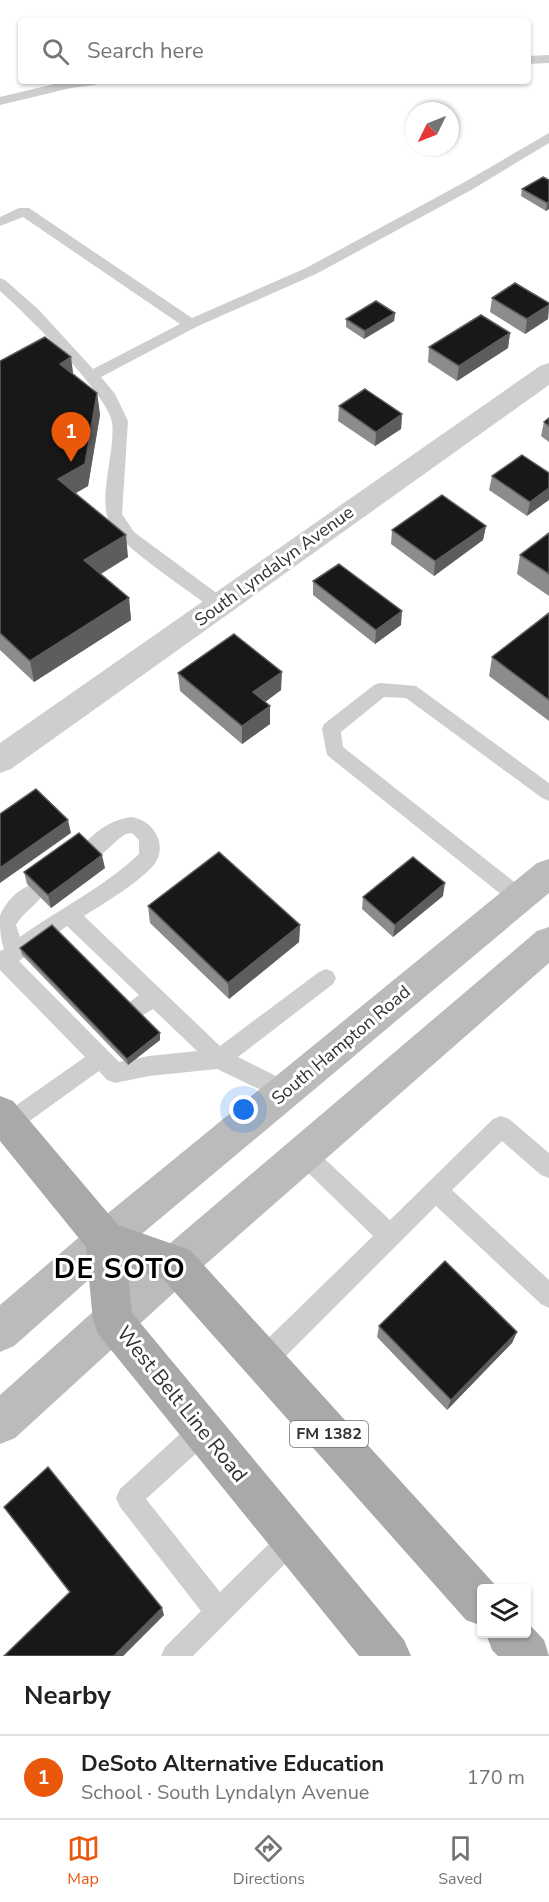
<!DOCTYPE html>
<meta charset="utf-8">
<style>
body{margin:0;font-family:"Nunito Sans",sans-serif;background:#f6f6f6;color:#202124}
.controls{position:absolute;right:18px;bottom:18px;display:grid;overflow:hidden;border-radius:6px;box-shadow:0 2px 4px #0004}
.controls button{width:54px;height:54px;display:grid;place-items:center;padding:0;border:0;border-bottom:2px solid #e0e0e0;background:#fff;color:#202124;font:30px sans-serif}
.compass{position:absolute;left:405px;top:102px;width:54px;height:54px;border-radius:50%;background:#fff;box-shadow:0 2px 4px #0004;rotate:227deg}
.you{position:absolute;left:244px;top:1110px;width:21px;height:21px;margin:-15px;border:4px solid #fff;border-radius:50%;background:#1a73e8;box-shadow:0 0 0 9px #1a73e833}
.badge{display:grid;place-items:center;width:39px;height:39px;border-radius:50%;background:#ea580c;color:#fff;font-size:20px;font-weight:700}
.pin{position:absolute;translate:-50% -50px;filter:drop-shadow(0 2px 3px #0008)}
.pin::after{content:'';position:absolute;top:32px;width:21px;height:18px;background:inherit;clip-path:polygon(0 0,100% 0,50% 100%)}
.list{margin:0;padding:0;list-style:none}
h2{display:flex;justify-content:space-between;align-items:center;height:78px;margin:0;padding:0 24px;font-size:26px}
h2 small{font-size:20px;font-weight:400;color:#757577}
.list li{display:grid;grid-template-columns:39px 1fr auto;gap:18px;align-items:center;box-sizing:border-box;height:84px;padding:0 24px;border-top:2px solid #e0e0e0}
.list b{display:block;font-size:22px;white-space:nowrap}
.list p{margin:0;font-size:20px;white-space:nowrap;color:#757577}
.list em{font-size:20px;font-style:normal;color:#757577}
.icon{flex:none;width:33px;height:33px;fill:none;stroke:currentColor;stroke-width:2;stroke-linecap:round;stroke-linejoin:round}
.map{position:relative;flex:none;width:549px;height:1656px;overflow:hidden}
.search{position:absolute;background:#fff;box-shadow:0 2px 4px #0004;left:18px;right:18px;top:18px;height:66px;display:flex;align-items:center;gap:15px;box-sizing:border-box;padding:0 21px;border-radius:6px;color:#757577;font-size:22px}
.sheet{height:162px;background:#fff}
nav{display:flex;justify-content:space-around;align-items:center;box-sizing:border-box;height:84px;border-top:2px solid #e0e0e0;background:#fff;font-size:16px;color:#757577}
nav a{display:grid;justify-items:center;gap:3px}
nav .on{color:#ea580c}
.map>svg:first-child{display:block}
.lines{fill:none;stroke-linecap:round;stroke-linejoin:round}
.service{fill:#cecece;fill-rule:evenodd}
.minor{fill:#cecece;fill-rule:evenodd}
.secondary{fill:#bbb;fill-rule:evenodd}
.primary{fill:#a9a9a9;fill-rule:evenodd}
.wall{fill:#8c8c8c}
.shaded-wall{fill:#5d5d5d}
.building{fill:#181818;stroke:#5d5d5d;stroke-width:1.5}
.labels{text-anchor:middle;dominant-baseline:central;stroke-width:6;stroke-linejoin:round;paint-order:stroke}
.shield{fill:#fff;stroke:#6f6f6f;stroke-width:1.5}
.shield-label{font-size:16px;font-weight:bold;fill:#313131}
.street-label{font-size:18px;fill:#313131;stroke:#fff}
.near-street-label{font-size:21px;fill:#313131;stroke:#fff}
.near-district-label{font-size:28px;font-weight:bold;letter-spacing:1.5px;fill:#000;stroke:#fff}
</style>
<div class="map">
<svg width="549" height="1656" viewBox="0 0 549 1656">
<rect width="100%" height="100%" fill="#fff"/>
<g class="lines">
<path class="service" d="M 549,55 L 549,63 L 528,64 L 528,56 Z
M 67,81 L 101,81 L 95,85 L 71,88 L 0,105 L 0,97 Z
M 549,133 L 549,143 L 473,189 L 316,274 L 196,327 L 101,377 L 115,394 L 128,421 L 122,514 L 134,532 L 226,600 L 229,605 L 226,610 L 220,611 L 214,610 C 190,591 124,549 111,526 C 96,499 116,453 112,422 C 108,394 24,312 0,291 L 0,278 L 5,280 L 38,309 L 93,369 L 180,324 L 23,217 L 0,226 L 0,217 L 19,208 L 29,208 L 192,318 L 306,268 L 463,183 Z
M 380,683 L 416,686 L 549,783 L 549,801 L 542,798 L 406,698 L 384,697 L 341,732 L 343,747 L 527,892 L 530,898 L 527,904 L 520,907 L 513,904 L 327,755 L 322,729 L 324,724 L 374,685 Z
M 132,817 C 144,820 151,824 157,836 C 162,846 160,858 153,866 C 139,882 102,905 84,916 L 220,1046 L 319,972 L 326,969 L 333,972 L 336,978 L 333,984 L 238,1057 L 294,1085 L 297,1092 L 294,1099 L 286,1102 L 217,1069 L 149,1076 L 115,1083 L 107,1080 L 99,1071 L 17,1130 L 9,1133 L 1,1130 L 1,1116 L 85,1057 L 0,970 L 0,951 L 4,949 C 0,939 0,926 0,916 C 5,901 26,880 42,885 L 45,891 C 38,905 24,911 16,925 L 20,937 C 59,909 104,887 139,854 L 139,840 L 132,833 L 126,834 C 112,841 99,865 82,859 L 79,853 C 88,835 111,819 132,817 ZM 67,926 L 139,995 L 126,1005 L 122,1012 L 126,1019 L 133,1021 L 153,1009 L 197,1051 L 149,1056 L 119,1062 L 19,961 Z
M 501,1116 L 509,1119 L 549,1153 L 549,1178 L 541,1175 L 502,1141 L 452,1190 L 549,1280 L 549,1308 L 541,1304 L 436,1206 L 272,1370 L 263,1373 L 254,1370 L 251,1361 L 254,1352 L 373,1236 L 296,1161 L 293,1154 L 296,1147 L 304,1143 L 312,1147 L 390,1220 L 493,1119 Z
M 203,1418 L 212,1421 L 215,1430 L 212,1439 L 146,1499 L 220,1592 L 283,1530 L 292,1526 L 301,1530 L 305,1539 L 301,1548 L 193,1656 L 161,1656 L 165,1647 L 201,1611 L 120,1507 L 116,1498 L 120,1489 L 194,1421 Z"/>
<path class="minor" d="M 549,363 L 549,385 L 11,769 L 0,773 L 0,743 L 540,366 Z"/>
<path class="secondary" d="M 549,859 L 549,893 L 119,1253 L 14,1346 L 0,1352 L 0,1305 L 91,1227 L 537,863 Z
M 549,927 L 549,963 L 190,1278 L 15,1438 L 0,1444 L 0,1395 L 162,1250 L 537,931 Z"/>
<path class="primary" d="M 0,1096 L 13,1101 L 118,1225 L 190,1250 L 498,1588 L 482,1588 L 482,1626 L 466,1620 L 163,1279 L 127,1267 L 132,1313 L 404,1640 L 411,1656 L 359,1656 L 99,1335 L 93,1321 L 86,1247 L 0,1141 Z
M 526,1621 L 544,1640 L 549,1656 L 498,1656 L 492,1650 L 486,1634 L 526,1634 Z"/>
</g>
<path class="wall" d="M 549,180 L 549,209 L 546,211 L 521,196 L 522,189 Z
M 492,298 L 549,303 L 548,319 L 525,334 L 490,312 Z
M 395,313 L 394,321 L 364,339 L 346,327 L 346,319 Z
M 510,333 L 508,348 L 457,381 L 428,362 L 429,347 Z
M 0,361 L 74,374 L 97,393 L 100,415 L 88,486 L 75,493 L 128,557 L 101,574 L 129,598 L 131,620 L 34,682 L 0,650 Z
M 339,406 L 402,414 L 401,429 L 375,446 L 338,421 Z
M 549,418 L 549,442 L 541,436 L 544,422 Z
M 549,473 L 527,516 L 489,490 L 492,476 Z
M 486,526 L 483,540 L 434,576 L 391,544 L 392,530 Z
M 549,533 L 549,596 L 517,574 L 520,555 Z
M 313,581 L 401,625 L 375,644 L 313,595 Z
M 549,613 L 549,721 L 489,676 L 492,657 Z
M 178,673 L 281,690 L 265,702 L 270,724 L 242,744 L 180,691 Z
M 105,868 L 51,908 L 27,884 L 24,872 Z
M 443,896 L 393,937 L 362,909 L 363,897 Z
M 148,906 L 300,925 L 299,942 L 229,999 L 150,923 Z
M 20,948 L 160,1040 L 128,1065 L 22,955 Z
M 379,1326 L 517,1332 L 512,1343 L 447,1410 L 377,1337 Z
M 4,1507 L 164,1615 L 123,1656 L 4,1656 L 70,1593 Z"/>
<path class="shaded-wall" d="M 549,202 L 549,209 L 546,211 L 547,203 Z
M 549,305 L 548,319 L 525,334 L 527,319 Z
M 395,313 L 394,321 L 364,339 L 365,331 Z
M 510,333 L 508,348 L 457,381 L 459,366 Z
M 71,357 L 74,380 L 60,364 Z
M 97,393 L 100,415 L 88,486 L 61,502 L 58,479 Z
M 402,414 L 401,429 L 375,446 L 376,432 Z
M 549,488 L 549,500 L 527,516 L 530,502 Z
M 486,526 L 483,540 L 434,576 L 435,561 Z
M 126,535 L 128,557 L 87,582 L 84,560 Z
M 129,598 L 131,620 L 34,682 L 30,661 Z
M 402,611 L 401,625 L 375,644 L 376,630 Z
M 282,672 L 281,690 L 253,711 L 253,692 Z
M 270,706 L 270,724 L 242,744 L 242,726 Z
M 68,820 L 71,833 L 0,883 L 0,868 Z
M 102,855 L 105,868 L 51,908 L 48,895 Z
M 445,883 L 443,896 L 393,937 L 395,925 Z
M 300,925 L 299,942 L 229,999 L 228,983 Z
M 160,1033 L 160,1040 L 128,1065 L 127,1059 Z
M 517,1332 L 512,1343 L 447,1410 L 451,1400 Z
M 162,1608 L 164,1615 L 123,1656 L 114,1656 Z"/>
<path class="building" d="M 543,177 L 549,180 L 549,202 L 547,203 L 522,189 Z
M 515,283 L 549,303 L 549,305 L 527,319 L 492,298 Z
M 376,301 L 395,313 L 365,331 L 346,319 Z
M 481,315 L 510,333 L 459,366 L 429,347 Z
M 45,337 L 71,357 L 60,364 L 97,393 L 85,464 L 58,479 L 126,535 L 84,560 L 129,598 L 30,661 L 0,633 L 0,361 Z
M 365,389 L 402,414 L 376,432 L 339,406 Z
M 549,418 L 549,426 L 544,422 Z
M 522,455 L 549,473 L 549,488 L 530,502 L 492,476 Z
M 442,495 L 486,526 L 435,561 L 392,530 Z
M 549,533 L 549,574 L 520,555 Z
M 339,564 L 402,611 L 376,630 L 313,581 Z
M 549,613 L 549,700 L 492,657 Z
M 234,634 L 282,672 L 253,692 L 270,706 L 242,726 L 178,673 Z
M 36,789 L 68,820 L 0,868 L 0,814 Z
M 79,833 L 102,855 L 48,895 L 24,872 Z
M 219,852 L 300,925 L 228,983 L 148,906 Z
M 413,857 L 445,883 L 395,925 L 363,897 Z
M 52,925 L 160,1033 L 127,1059 L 20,948 Z
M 445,1261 L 517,1332 L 451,1400 L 379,1326 Z
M 48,1467 L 162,1608 L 114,1656 L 4,1656 L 70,1592 L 4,1507 Z"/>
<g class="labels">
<rect class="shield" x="290" y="1421" width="78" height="26" rx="4.5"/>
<g class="shield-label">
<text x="329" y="1434">FM 1382</text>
</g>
<g class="street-label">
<text transform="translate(274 566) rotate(-36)">South Lyndalyn Avenue</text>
<text transform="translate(341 1045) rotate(-40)">South Hampton Road</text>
</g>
<g class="near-street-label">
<text transform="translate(182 1404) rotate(51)">West Belt Line Road</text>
</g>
<g class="near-district-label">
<text x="120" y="1269">DE SOTO</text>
</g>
</g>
</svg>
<div class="controls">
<button><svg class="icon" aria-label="layers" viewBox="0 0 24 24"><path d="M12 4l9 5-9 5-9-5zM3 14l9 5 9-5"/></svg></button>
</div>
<svg class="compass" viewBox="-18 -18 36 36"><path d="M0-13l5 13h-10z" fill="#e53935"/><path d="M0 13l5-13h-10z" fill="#757577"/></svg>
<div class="you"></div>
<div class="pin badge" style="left:71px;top:462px">1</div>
<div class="search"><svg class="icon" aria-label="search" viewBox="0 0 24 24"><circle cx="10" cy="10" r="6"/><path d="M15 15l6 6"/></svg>Search here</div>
</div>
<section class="sheet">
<h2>Nearby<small></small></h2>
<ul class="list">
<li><span class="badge">1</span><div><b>DeSoto Alternative Education</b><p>School · South Lyndalyn Avenue</p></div><em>170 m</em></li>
</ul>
</section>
<nav>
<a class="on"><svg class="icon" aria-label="map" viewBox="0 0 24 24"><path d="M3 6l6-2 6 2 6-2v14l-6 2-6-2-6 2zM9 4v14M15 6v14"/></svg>Map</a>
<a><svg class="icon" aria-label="directions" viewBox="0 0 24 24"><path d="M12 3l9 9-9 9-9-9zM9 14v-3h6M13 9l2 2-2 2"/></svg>Directions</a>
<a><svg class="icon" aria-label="saved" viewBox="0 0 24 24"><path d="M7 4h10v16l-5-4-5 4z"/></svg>Saved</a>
</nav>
